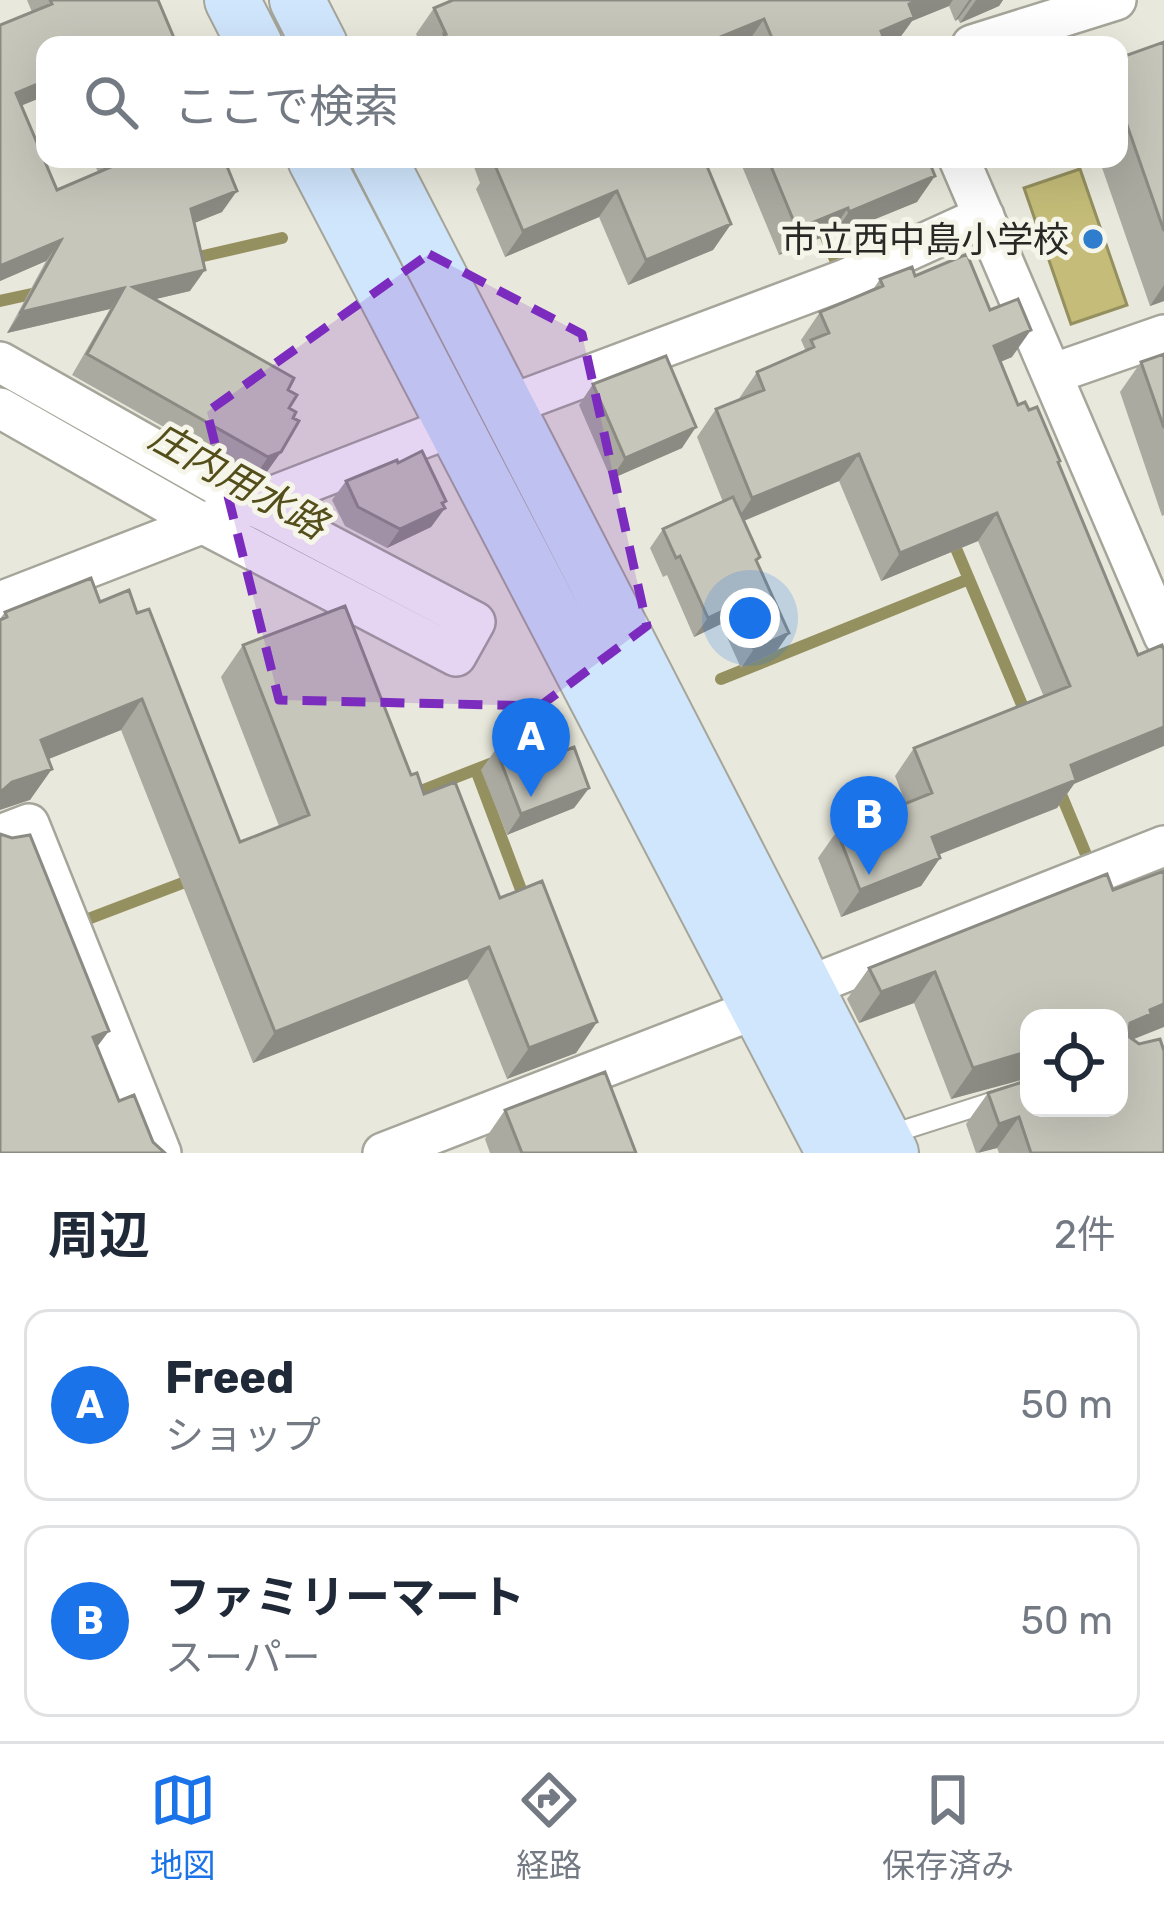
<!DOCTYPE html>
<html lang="ja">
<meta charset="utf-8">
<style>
body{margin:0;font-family:Rubik,"Noto Sans JP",sans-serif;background:#f6f6f7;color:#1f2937}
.controls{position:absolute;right:36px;bottom:36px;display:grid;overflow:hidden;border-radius:24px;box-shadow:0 12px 48px #0002}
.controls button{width:108px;height:108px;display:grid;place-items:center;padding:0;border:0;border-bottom:3px solid #e0e1e3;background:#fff;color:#1f2937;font:60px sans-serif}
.you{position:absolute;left:750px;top:618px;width:42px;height:42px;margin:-30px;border:9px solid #fff;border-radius:50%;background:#1a73e8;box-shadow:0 0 0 18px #1a73e833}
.badge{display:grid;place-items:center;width:78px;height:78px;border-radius:50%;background:#1a73e8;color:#fff;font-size:39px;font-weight:700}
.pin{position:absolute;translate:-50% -99px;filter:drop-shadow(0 3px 6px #0008)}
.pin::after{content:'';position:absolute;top:63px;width:42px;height:36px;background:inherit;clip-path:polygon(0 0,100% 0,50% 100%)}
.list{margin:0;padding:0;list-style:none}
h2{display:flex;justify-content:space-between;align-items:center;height:156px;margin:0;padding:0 48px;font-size:51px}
h2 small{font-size:39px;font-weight:400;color:#747a83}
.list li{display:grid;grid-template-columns:78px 1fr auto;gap:36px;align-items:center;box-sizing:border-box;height:192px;margin:0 24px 24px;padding:0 24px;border:3px solid #e0e1e3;border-radius:24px}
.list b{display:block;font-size:45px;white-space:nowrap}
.list p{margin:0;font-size:39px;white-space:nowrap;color:#747a83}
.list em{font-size:39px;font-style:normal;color:#747a83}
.icon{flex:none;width:66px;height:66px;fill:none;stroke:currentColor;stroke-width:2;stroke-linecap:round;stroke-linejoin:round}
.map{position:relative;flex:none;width:1164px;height:1153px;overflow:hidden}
.search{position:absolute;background:#fff;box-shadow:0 12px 48px #0002;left:36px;right:36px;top:36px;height:132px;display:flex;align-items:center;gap:30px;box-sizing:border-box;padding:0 42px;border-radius:24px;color:#747a83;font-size:45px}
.sheet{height:588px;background:#fff}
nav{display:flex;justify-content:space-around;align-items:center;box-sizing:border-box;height:168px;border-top:3px solid #e0e1e3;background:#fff;font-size:33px;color:#747a83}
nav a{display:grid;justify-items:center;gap:6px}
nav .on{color:#1a73e8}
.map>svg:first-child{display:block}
.water{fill:#c4bc78;stroke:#95905f;stroke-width:3}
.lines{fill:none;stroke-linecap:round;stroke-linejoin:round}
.stream{stroke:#95905f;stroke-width:12}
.lane-casing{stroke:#a6a59a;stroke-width:22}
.street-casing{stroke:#a6a59a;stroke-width:44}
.secondary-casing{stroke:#a6a59a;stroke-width:58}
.lane{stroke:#fff;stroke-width:18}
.street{stroke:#fff;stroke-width:39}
.secondary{stroke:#d0e6fd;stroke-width:54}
.wall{fill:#abaaa1}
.shaded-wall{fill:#8b8b83}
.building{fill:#c7c6bb;stroke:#8b8b83;stroke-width:3}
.marked{fill:#7b2cbf;fill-opacity:0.2;stroke:#7b2cbf;stroke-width:9;stroke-dasharray:24 15;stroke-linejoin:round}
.poi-dot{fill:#2e7ecd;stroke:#f6f5e9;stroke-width:4.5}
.labels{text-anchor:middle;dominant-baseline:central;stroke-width:10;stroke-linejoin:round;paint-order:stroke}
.poi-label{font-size:36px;fill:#282824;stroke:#f6f5e9;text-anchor:end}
.water-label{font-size:39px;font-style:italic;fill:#544e1a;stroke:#f6f5e9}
</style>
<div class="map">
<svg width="1164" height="1153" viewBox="0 0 1164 1153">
<rect width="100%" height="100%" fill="#e9e8dc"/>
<path class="water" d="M 1080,169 L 1127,305 L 1071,324 L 1024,188 Z"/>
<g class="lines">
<path class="stream" d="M 820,222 L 838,267
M 190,259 L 282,238
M 0,301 L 41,292
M 952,539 L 1028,719
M 721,679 L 969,579
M 476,770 L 526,903
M 1058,787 L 1085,852
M 408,796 L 495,762
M 88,919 L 193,879"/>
<defs>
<path id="lane" d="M 885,1136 L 1029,1090"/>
<path id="street" d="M 972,45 L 1116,0
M 959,159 L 1164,636
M 0,362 L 251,504 L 475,622 L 456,656 L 202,523 L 0,408
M 1052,374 L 1164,335
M 507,406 L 846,279 L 984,216
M 0,602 L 454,426
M 0,835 L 29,824 L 161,1153
M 383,1153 L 758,1008 L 804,988 L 1164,846"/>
<path id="secondary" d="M 232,0 L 255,45
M 297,0 L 320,45
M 315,159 L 834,1153
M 379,159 L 891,1153"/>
</defs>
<use href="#lane" class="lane-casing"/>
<use href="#street" class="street-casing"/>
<use href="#secondary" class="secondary-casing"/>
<use href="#lane" class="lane"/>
<use href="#street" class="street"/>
<use href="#secondary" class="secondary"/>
</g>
<path class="wall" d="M 27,0 L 158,0 L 45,45 L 21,106 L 57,190 L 98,172 L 92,159 L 224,159 L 222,212 L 194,223 L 190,291 L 155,299 L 288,390 L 289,408 L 293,418 L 281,452 L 266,473 L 254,478 L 72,375 L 110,309 L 7,333 L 46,261 L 0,281 L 32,12 Z
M 453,0 L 1003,0 L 999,6 L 960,23 L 958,19 L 955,21 L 949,6 L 912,21 L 896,43 L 891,45 L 421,45 L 416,34 L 434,8 Z
M 1164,42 L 1164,301 L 1150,306 L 1099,159 L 1119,159 L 1119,58 Z
M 471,159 L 704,159 L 731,224 L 713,250 L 628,285 L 599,217 L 505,257 L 476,189 L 480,183 Z
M 739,159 L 928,159 L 917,202 L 831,237 L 830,234 L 779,255 Z
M 915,276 L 1012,357 L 1000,362 L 1018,405 L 1058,464 L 1074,784 L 1057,808 L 938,855 L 940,858 L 921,886 L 841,917 L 818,858 L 837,831 L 906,804 L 895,776 L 914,748 L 1044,697 L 978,541 L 881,581 L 839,481 L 744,521 L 760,557 L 757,562 L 789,633 L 776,652 L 741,668 L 721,624 L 694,637 L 667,575 L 663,577 L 650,548 L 663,529 L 723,502 L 697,437 L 716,409 L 738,400 L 757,372 L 803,352 L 805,349 L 801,340 L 820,312 L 872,291 L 880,279 Z
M 1164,354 L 1164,515 L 1162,516 L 1120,392 L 1141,362 Z
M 593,384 L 682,448 L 611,479 L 579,405 Z
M 346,481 L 443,505 L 445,508 L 431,527 L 387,548 L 345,526 L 332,500 Z
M 100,602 L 137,613 L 240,842 L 279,826 L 221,677 L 243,645 L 411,775 L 500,898 L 597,1022 L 576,1053 L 507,1079 L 467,979 L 253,1063 L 121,730 L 48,759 L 30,800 L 0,619 L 5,612 Z
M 496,749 L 562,752 L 589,788 L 574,808 L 507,835 L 481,770 Z
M 1107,874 L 1133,1040 L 1164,1153 L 999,1153 L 997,1148 L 976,1153 L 966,1124 L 988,1093 L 1119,1108 L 1029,1018 L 1026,1077 L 951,1099 L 914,1003 L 859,1023 L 847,999 L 869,968 Z
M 505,1110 L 636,1153 L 490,1153 L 485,1139 Z"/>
<path class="shaded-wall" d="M 919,0 L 953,0 L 949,6 L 912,21 L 896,43 L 891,45 L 871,45 L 881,31 L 909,4 Z
M 969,0 L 972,0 L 958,19 L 955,21 Z
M 976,0 L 1003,0 L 999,6 L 960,23 Z
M 764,19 L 746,45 L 701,45 Z
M 45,81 L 45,96 L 1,114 L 16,93 Z
M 935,176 L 917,202 L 831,237 L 849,212 Z
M 237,191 L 222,212 L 177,230 L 191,209 Z
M 617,191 L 599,217 L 505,257 L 523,231 Z
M 848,208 L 830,234 L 779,255 L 797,229 Z
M 731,224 L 713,250 L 628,285 L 646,260 Z
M 61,240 L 46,261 L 0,281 L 0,266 Z
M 205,270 L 190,291 L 118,308 L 133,287 Z
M 1164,285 L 1164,301 L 1150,306 Z
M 124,288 L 110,309 L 7,333 L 21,312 Z
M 1031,330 L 1012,357 L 974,373 L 994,346 Z
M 696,427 L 682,448 L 611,479 L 625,458 Z
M 281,452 L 266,473 L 254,478 L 268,457 Z
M 859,454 L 839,481 L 733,525 L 752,498 Z
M 446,501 L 440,510 L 445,508 L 431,527 L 387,548 L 400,529 Z
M 997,513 L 978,541 L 881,581 L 900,553 Z
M 735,605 L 721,624 L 694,637 L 708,618 Z
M 789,633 L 776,652 L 741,668 L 754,649 Z
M 142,699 L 121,730 L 19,771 L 41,740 Z
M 1164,727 L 1164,746 L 1074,784 L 1057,808 L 912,865 L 932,837 L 1071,765 Z
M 52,769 L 30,800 L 0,810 L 0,793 L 12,782 Z
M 589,788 L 574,808 L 507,835 L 521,814 Z
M 940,858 L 921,886 L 841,917 L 860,890 Z
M 489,947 L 467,979 L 253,1063 L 275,1032 Z
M 935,972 L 914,1003 L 859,1023 L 881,992 Z
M 1164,1004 L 1164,1027 L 1134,1039 L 1130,1045 L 1119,1049 L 1130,1023 L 1150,1010 Z
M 597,1022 L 576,1053 L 507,1079 L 529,1048 Z
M 109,1031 L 94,1051 L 93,1037 Z
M 1029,1051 L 1029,1078 L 951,1099 L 973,1068 Z
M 1019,1117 L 997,1148 L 978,1153 L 999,1124 Z"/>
<path class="building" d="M 50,0 L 158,0 L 177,45 L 45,45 L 45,81 L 16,93 L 57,190 L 118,164 L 116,159 L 224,159 L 237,191 L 191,209 L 205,270 L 133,287 L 294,378 L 288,390 L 297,395 L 289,408 L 296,412 L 293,418 L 299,421 L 281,452 L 268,457 L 87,354 L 124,288 L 21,312 L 61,240 L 0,266 L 0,25 L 52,4 Z
M 453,0 L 919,0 L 909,4 L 914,17 L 881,31 L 886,45 L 775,45 L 764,19 L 701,45 L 448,45 L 444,34 L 446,34 L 434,8 Z
M 1164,42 L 1164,231 L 1119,102 L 1119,58 Z
M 499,159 L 704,159 L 731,224 L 646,260 L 617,191 L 523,231 L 494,163 L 500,161 Z
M 768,159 L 928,159 L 935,176 L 849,212 L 848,208 L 797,229 Z
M 967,254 L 990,310 L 1018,299 L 1031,330 L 994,346 L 1018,405 L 1025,402 L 1029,410 L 1037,407 L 1060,461 L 1058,462 L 1138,655 L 1162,645 L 1164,650 L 1164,727 L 1071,765 L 1076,780 L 932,837 L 940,858 L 860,890 L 837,831 L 932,793 L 914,748 L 1070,686 L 997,513 L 900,553 L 859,454 L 752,498 L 716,409 L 764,390 L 757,372 L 814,347 L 811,340 L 829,333 L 820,312 L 883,286 L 880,279 L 912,267 L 915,276 Z
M 1164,354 L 1164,428 L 1141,362 Z
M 666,356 L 696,427 L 625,458 L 593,384 Z
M 422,451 L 446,501 L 442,503 L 445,508 L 400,529 L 358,507 L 346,481 L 397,460 L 398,463 Z
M 733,497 L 760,557 L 756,560 L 789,633 L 754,649 L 735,605 L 708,618 L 680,556 L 676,558 L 663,529 Z
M 91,578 L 100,602 L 129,590 L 137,613 L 149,609 L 240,842 L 309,815 L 243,645 L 345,606 L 411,775 L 417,773 L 424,794 L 455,782 L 500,898 L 542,881 L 597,1022 L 529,1048 L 489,947 L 275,1032 L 142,699 L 41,740 L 52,769 L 12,782 L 3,790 L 0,796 L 0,620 L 7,617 L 5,612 Z
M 552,727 L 562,752 L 574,747 L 589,788 L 521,814 L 496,749 Z
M 0,834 L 12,838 L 30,835 L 109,1031 L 93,1037 L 119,1101 L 134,1095 L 153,1142 L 165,1153 L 0,1153 Z
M 1164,871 L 1164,1004 L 1150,1010 L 1151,1014 L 1130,1023 L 1128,1036 L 1139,1044 L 1160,1039 L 1164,1051 L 1164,1153 L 1031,1153 L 1019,1117 L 999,1124 L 988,1093 L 1029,1080 L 1029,1108 L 1119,1108 L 1119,1018 L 1029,1018 L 1029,1051 L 973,1068 L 935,972 L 881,992 L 869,968 L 1107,874 L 1113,890 Z
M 605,1072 L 636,1153 L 522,1153 L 505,1110 Z"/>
<path class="marked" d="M 429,254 L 582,334 L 647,626 L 540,706 L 279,700 L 207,412 Z"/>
<circle class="poi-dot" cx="1093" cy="239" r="12"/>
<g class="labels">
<g class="poi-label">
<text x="1069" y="239">市立西中島小学校</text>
</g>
<g class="water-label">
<text transform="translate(238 481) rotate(29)">庄内用水路</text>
</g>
</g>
</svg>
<div class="controls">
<button><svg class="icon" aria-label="locate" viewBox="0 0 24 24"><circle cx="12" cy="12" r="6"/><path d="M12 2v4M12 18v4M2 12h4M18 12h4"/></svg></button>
</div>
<div class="you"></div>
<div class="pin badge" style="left:531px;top:797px">A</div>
<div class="pin badge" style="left:869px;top:875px">B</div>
<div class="search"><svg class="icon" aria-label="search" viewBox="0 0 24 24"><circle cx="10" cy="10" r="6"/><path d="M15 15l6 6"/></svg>ここで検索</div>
</div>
<section class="sheet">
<h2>周辺<small>2件</small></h2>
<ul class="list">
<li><span class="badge">A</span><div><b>Freed</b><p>ショップ</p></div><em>50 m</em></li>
<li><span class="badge">B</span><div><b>ファミリーマート</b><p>スーパー</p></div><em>50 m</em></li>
</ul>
</section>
<nav>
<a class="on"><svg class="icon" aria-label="map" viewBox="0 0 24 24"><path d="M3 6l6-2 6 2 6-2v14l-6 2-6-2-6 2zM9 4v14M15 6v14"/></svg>地図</a>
<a><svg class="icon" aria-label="directions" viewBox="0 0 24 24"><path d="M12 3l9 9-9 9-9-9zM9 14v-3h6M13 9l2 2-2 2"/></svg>経路</a>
<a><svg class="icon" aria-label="saved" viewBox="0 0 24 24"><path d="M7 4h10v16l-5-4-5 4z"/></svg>保存済み</a>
</nav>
